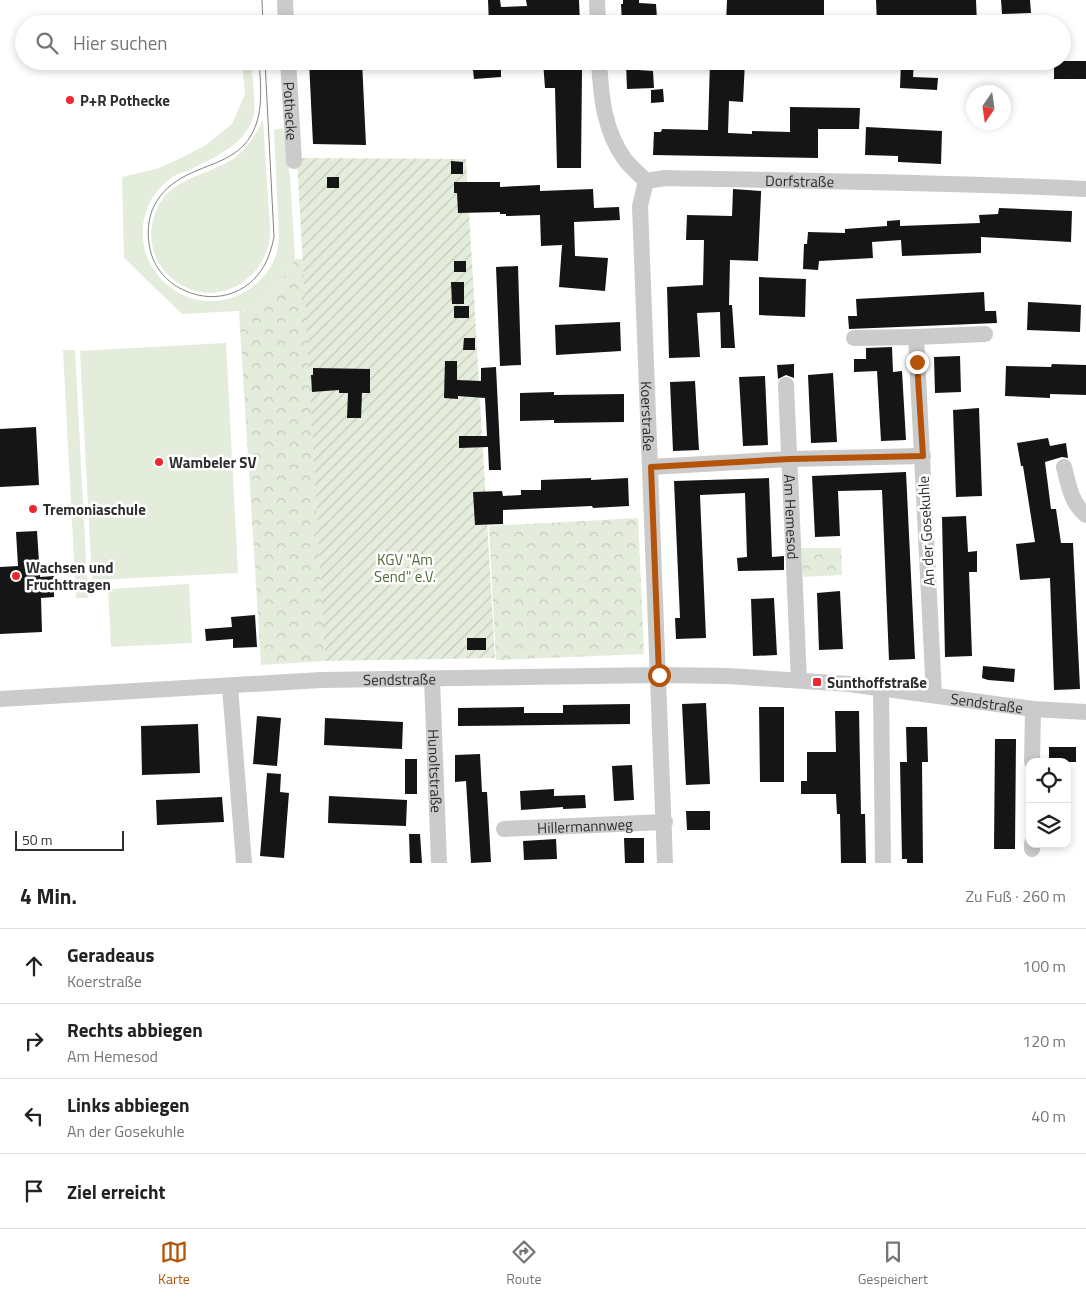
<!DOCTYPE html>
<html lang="de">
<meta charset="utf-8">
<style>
body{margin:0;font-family:"Titillium Web",sans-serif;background:#f6f6f6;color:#222}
.controls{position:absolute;right:15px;bottom:15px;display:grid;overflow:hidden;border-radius:10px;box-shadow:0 2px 8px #0003}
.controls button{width:45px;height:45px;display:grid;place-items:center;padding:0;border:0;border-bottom:1px solid #e0e0e0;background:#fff;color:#222;font:25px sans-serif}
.compass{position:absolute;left:966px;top:85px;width:45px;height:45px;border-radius:50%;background:#fff;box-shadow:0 2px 8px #0003;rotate:193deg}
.scale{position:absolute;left:15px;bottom:12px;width:109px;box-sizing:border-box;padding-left:5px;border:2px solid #2e2e2e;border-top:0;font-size:14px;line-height:18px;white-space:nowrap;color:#2e2e2e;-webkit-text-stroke:4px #fff;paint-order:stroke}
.stop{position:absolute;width:15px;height:15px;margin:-11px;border:4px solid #b45309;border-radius:50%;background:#fff}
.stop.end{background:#b45309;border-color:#fff;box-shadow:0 1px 5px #0008}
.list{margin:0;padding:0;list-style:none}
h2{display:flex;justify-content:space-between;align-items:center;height:65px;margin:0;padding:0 20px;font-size:21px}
h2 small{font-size:16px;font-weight:400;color:#767676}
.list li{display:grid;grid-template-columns:32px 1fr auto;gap:15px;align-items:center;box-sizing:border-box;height:75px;padding:0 20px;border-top:1px solid #e0e0e0}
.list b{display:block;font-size:19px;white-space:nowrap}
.list p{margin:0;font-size:16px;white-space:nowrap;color:#767676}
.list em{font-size:16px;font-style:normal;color:#767676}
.icon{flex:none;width:28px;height:28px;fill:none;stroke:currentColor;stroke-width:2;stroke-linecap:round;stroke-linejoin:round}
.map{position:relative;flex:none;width:1086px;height:863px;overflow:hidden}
.search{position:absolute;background:#fff;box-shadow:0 2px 8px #0003;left:15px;right:15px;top:15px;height:55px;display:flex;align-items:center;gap:12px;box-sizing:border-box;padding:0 18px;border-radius:28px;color:#767676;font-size:19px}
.sheet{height:365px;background:#fff}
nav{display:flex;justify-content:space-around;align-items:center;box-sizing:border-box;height:70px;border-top:1px solid #e0e0e0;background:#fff;font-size:14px;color:#767676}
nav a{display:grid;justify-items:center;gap:2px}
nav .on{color:#b45309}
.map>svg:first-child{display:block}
.grass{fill:#e4ecdb}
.forest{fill:url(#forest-crowns)}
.garden{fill:url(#garden-furrows)}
.building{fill:#151515}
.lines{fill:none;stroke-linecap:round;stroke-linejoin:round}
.street{stroke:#cbcbcb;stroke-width:16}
.tram{stroke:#838383;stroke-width:1}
.route{stroke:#b45309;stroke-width:6}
.poi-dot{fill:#ec2933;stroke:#fff;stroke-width:2}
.labels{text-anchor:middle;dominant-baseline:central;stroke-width:5;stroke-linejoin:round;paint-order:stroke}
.poi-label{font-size:15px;font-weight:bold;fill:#2e2e2e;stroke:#fff;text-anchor:start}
.street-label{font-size:15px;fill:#2e2e2e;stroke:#fff}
.park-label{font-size:15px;fill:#506c3a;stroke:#fff}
</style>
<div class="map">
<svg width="1086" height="863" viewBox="0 0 1086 863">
<defs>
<pattern id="forest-crowns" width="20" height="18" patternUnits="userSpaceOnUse" patternTransform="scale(1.25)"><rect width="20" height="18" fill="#e4ecdb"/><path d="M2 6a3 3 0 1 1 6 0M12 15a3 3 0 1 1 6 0" fill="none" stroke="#c4cbbc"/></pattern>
<pattern id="garden-furrows" width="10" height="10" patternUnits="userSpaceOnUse" patternTransform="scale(1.25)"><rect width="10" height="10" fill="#e4ecdb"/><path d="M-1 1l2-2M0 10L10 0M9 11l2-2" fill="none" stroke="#c4cbbc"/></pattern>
</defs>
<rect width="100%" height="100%" fill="#fff"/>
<path class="grass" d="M 242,61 L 251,61 C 252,75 256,102 254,114 C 252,125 246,133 239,140 C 224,154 205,162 187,171 C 181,173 174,175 170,179 C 151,192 141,216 143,239 C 144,254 151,268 161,279 C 197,318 261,303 277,252 C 278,247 278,242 279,237 L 274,130 L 283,128 L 290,176 L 295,259 L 280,283 L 254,310 L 182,314 L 124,258 L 122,177 L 159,168 L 181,158 L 206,145 L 232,124 L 245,94 Z
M 263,119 C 265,146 266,172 268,199 C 268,211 271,225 270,237 C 268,253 260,269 247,279 C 198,319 131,265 157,209 C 171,176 211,176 237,156 C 249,146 257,133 263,119 Z
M 226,343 L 238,573 L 92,580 L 80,351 Z
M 63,350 L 75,350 L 88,598 L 76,598 Z
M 189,584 L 192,643 L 111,647 L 108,589 Z"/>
<path class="forest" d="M 295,259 L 303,259 L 325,661 L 261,665 L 239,311 L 254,310 L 280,283 Z
M 638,518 L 644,654 L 496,660 L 489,526 Z
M 801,548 L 841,548 L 842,575 L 803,577 Z"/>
<path class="garden" d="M 297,158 L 466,159 L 495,658 L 325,661 Z"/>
<path class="building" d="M 488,0 L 500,0 L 501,7 L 527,6 L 526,0 L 579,0 L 580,24 L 540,22 L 540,24 L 489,24 Z
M 623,0 L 639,0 L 639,3 L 656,4 L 657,18 L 648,19 L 649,24 L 622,24 L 621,4 L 623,4 Z
M 727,0 L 824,0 L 824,22 L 792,21 L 792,24 L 726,24 Z
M 876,0 L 976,0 L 977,24 L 877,24 Z
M 1001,0 L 1030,0 L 1031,13 L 1002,14 Z
M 309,61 L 362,61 L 366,145 L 313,144 Z
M 472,61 L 501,61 L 501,77 L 474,79 Z
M 543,61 L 556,61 L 556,70 L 582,70 L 581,168 L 557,168 L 555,88 L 545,88 Z
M 710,61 L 745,61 L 743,102 L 729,101 L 728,133 L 752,134 L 752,131 L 790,132 L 790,107 L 860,108 L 859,129 L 818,129 L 818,158 L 653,155 L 654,132 L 661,132 L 662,129 L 708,130 Z
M 901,61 L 914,61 L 913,77 L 938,78 L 937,90 L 900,88 Z
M 1054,61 L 1086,61 L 1086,79 L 1054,79 Z
M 626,63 L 637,63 L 638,70 L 653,71 L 654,88 L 627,89 Z
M 663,89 L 664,102 L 651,103 L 651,90 Z
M 866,127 L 942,131 L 941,164 L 898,162 L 898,156 L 865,155 Z
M 451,161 L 463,162 L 463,174 L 451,174 Z
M 327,177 L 339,177 L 339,188 L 327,188 Z
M 454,182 L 500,182 L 500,187 L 540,185 L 540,191 L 593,189 L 594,208 L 619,207 L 620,220 L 574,222 L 575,256 L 608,258 L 605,291 L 559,287 L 562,245 L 541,246 L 540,215 L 506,216 L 506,214 L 500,214 L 500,212 L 458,213 L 457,193 L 454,193 Z
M 733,189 L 761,191 L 761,194 L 758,261 L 730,260 L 729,305 L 732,305 L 735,348 L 721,348 L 720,312 L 697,313 L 700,357 L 669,358 L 667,287 L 703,285 L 704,240 L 686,240 L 687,215 L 732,216 Z
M 999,208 L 1072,211 L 1071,242 L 981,237 L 981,253 L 902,256 L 901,240 L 872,242 L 873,258 L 819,261 L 818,270 L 803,269 L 804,244 L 807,244 L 808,232 L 845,233 L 845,229 L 887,226 L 887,221 L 900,220 L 900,226 L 980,223 L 979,215 L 998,214 Z
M 454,261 L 466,261 L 466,272 L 454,272 Z
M 518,266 L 521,365 L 500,366 L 496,267 Z
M 759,277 L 806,279 L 805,317 L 759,315 Z
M 451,282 L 464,282 L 464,304 L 452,304 Z
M 984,292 L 985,311 L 996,311 L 997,323 L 849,329 L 848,316 L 857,316 L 856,299 Z
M 1028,302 L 1081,305 L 1080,332 L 1027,330 Z
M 454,306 L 469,306 L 469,318 L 454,318 Z
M 620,322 L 621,351 L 556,355 L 555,325 Z
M 464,338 L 475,338 L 475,350 L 463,350 Z
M 892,347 L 893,372 L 902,371 L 906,440 L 881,441 L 877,371 L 854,372 L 854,359 L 866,359 L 866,348 Z
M 960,356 L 961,392 L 935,393 L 934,357 Z
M 445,361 L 457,361 L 457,380 L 481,381 L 481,368 L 496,367 L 501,470 L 489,470 L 488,447 L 459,448 L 459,436 L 487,436 L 485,398 L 458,396 L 458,399 L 444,398 Z
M 794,364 L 794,378 L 786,375 L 778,379 L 777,365 Z
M 1052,364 L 1086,365 L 1086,395 L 1050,394 L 1050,398 L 1005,396 L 1006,366 L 1051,367 Z
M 313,368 L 370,369 L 370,393 L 362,393 L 361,418 L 347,418 L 348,393 L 339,393 L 339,390 L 312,392 L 311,375 L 313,375 Z
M 833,373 L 837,442 L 811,443 L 808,375 Z
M 765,376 L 768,445 L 743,446 L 739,377 Z
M 695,381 L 699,450 L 673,451 L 670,382 Z
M 554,392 L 554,395 L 624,394 L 624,422 L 554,423 L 554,420 L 520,421 L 520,393 Z
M 979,408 L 982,496 L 956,497 L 953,410 Z
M 36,427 L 39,485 L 0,487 L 0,429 Z
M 1048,438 L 1050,446 L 1066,443 L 1068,458 L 1062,457 L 1045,462 L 1051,509 L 1056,509 L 1061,543 L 1073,543 L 1080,689 L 1054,690 L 1050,578 L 1020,580 L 1016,544 L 1035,542 L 1023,466 L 1021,466 L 1017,443 Z
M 906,472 L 915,659 L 889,660 L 882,490 L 838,491 L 840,536 L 815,537 L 812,476 Z
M 591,478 L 591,480 L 628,478 L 629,506 L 593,508 L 592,506 L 503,510 L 503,524 L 475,525 L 473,492 L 502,491 L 503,496 L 521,495 L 521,490 L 541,490 L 541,480 Z
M 769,478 L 772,557 L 784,556 L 784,570 L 738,571 L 737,558 L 747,557 L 745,493 L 700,495 L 706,638 L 676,639 L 675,618 L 680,618 L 674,481 Z
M 966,516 L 968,552 L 977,551 L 977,572 L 969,572 L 972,656 L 945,657 L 942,517 Z
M 37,531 L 40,577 L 54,576 L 54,597 L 41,598 L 42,632 L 0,634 L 0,567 L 18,566 L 16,532 Z
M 840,591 L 843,649 L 819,650 L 817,593 Z
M 774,598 L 777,655 L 753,656 L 751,599 Z
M 255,615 L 257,647 L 233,648 L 233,639 L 206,641 L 205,629 L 232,627 L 231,617 Z
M 467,638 L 486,638 L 486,650 L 467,650 Z
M 983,666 L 1015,669 L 1014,682 L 988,680 L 982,678 Z
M 706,703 L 710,784 L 686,785 L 682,704 Z
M 630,704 L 630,724 L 458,726 L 458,708 L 524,707 L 524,713 L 563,713 L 563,705 Z
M 759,707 L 784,707 L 784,782 L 760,782 Z
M 835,711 L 859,711 L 861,814 L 865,814 L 866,863 L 841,863 L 840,814 L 837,814 L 836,794 L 801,794 L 801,781 L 807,781 L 807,752 L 836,752 Z
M 257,716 L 281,718 L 277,766 L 253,764 Z
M 325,718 L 403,722 L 402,749 L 324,745 Z
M 198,724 L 200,773 L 142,775 L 141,726 Z
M 906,727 L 927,727 L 928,762 L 922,762 L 923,863 L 907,863 L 907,859 L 902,859 L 900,762 L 907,762 Z
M 995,739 L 1016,739 L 1015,849 L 994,849 Z
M 1049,747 L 1076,747 L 1076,762 L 1049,762 Z
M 480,754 L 482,792 L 487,792 L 491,862 L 471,863 L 466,781 L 455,782 L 455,755 Z
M 405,759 L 417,759 L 417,794 L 405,794 Z
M 632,765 L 634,800 L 614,801 L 612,766 Z
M 267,773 L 281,774 L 280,792 L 289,793 L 284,858 L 260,856 Z
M 554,789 L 554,796 L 585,795 L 586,808 L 563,809 L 563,807 L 521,810 L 520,791 Z
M 329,796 L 407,800 L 406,826 L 328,823 Z
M 222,797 L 224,822 L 157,825 L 156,800 Z
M 686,811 L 710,811 L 710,830 L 687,830 Z
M 409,834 L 420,834 L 422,863 L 410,863 Z
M 624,838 L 644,838 L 644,863 L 625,863 Z
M 556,839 L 557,859 L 524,860 L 523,841 Z"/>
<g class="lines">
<g class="street">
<path d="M 285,0 L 286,24"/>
<path d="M 597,0 L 598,24"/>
<path id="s1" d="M 288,61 L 294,161"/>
<path d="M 599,61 C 601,97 604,132 626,161 C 632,168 639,174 646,181"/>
<path id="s2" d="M 646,181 L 640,206 L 665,863"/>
<path id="s3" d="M 646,181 L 665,178 C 805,181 946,182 1086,189"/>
<path d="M 854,338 L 916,337"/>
<path id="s4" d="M 786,385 L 799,680"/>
<path d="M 651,467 L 790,459 L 923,456"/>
<path d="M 1064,467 C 1069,486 1071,503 1086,515"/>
<path id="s5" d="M 432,679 L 439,863"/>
<path d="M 230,687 L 244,863"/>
<path d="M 881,688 L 883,863"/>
<path d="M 934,695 L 916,337 L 985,334"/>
<path id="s6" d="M 0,699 L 321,680 L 659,675 L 728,676 L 849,684 L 1033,709 L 1086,712"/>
<path d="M 1032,762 L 1033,709"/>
<path id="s7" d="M 504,829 L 665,822"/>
<path d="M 1032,849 L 1032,844"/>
</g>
<path class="tram" d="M 262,0 L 263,24
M 259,61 C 261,89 265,122 244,145 C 229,161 207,165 187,175 C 157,190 143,215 150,249 C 154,268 168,284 186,291 C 215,304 248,294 264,266 C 269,257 272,247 274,237 L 265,61"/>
</g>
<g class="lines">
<path class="route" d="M 659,675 L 651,467 L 790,459 L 923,456 L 917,362"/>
</g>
<g class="poi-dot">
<circle cx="70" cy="100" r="5"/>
<circle cx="159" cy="462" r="5"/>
<circle cx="33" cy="509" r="5"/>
<circle cx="16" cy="576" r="5"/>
<rect x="812" y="677" width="10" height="10" rx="2.5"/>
</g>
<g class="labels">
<g class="poi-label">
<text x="80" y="100">P+R Pothecke</text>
<text x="169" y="462">Wambeler SV</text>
<text x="43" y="509">Tremoniaschule</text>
<text x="26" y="567">Wachsen und<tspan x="26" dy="17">Fruchttragen</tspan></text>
<text x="827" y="682">Sunthoffstraße</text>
</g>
<g class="street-label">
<text stroke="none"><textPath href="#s1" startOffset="50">Pothecke</textPath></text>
<text stroke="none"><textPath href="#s3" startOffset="154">Dorfstraße</textPath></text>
<text stroke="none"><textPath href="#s2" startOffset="236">Koerstraße</textPath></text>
<text stroke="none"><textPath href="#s4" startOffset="132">Am Hemesod</textPath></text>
<text transform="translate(926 531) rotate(-93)">An der Gosekuhle</text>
<text stroke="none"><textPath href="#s6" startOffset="400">Sendstraße</textPath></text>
<text stroke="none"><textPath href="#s6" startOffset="989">Sendstraße</textPath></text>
<text stroke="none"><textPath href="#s5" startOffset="92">Hunoltstraße</textPath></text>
<text stroke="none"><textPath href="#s7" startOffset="81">Hillermannweg</textPath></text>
</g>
<g class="park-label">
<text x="405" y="559">KGV "Am<tspan x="405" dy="17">Send" e.V.</tspan></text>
</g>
</g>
</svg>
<div class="controls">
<button><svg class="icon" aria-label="locate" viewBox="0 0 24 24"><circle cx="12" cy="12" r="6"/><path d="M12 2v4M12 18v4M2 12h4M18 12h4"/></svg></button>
<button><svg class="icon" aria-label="layers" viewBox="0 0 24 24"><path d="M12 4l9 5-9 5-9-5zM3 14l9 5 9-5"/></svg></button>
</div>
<svg class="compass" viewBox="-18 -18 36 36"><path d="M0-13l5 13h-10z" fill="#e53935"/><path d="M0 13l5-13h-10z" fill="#767676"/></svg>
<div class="scale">50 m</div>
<div class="stop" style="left:659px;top:675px"></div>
<div class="stop end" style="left:917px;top:362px"></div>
<div class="search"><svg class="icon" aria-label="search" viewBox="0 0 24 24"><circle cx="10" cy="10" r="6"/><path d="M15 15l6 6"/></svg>Hier suchen</div>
</div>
<section class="sheet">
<h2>4 Min.<small>Zu Fuß · 260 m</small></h2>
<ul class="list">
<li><svg class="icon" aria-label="ahead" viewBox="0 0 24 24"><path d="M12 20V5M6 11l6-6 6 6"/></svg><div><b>Geradeaus</b><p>Koerstraße</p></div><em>100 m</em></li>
<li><svg class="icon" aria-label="right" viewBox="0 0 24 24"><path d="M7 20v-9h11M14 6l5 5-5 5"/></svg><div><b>Rechts abbiegen</b><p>Am Hemesod</p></div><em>120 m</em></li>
<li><svg class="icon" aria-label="left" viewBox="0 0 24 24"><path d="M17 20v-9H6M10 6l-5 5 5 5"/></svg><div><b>Links abbiegen</b><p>An der Gosekuhle</p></div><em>40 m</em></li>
<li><svg class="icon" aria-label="arrive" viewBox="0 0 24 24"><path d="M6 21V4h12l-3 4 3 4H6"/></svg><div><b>Ziel erreicht</b></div></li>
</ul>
</section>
<nav>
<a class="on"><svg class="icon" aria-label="map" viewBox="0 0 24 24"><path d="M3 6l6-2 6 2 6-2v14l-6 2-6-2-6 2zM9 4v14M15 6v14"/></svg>Karte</a>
<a><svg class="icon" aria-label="directions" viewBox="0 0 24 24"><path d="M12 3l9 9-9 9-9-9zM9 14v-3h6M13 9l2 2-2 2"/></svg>Route</a>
<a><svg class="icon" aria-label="saved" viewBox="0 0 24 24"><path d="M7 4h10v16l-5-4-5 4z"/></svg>Gespeichert</a>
</nav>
